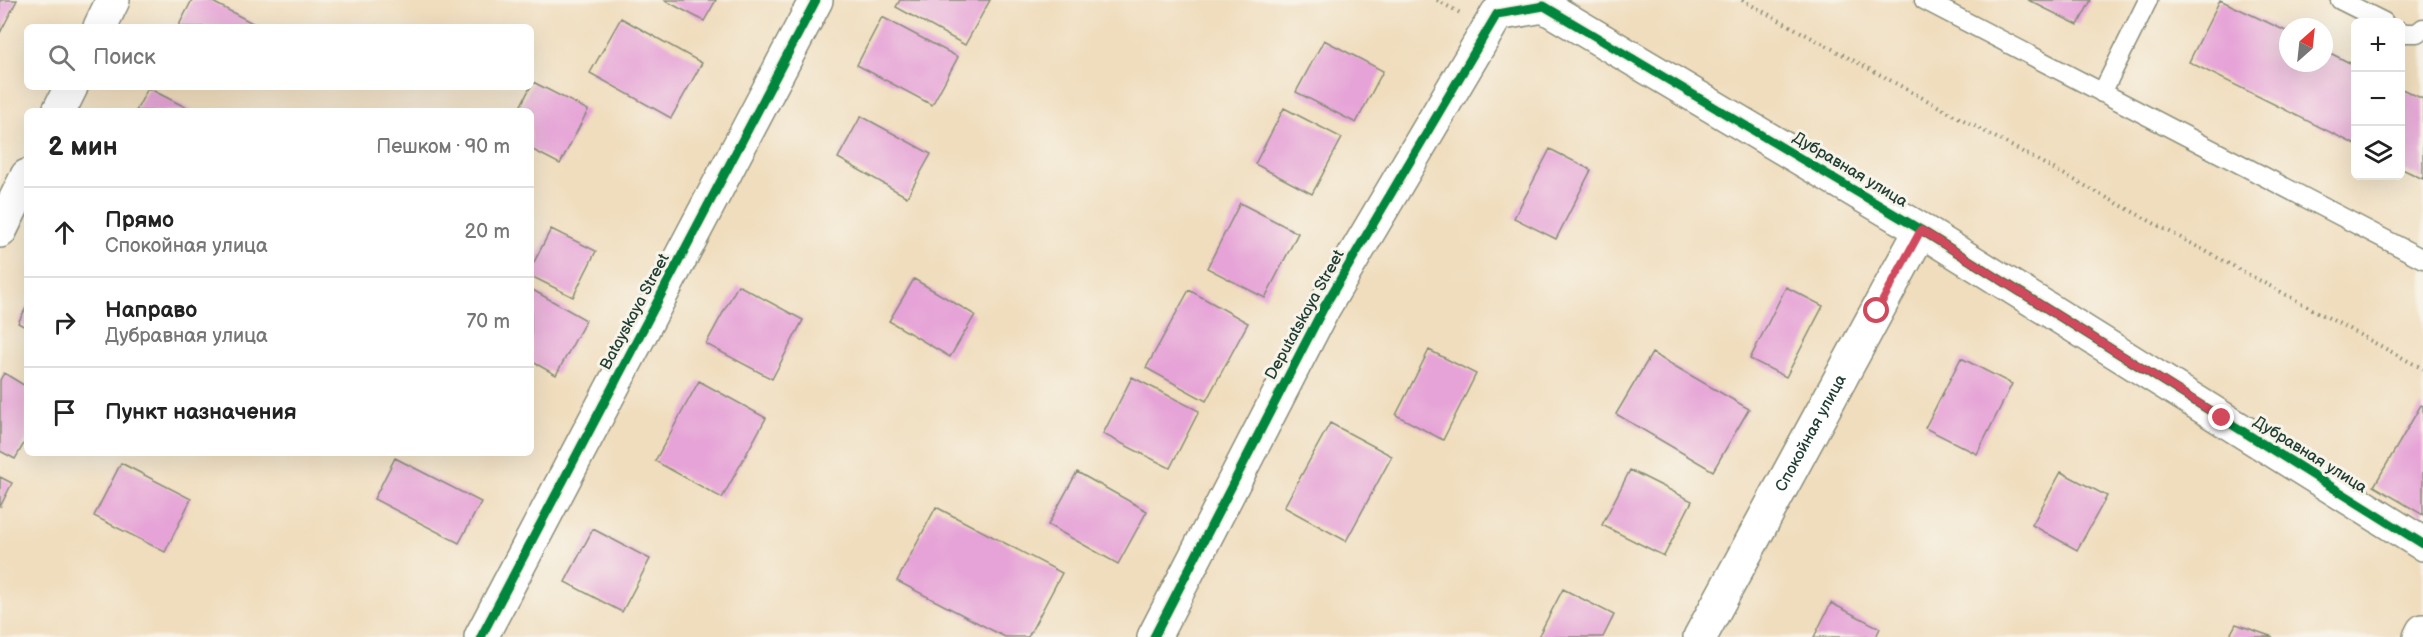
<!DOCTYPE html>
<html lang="ru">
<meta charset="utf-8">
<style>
body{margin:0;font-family:"Balsamiq Sans",sans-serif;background:#f6f6f6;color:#222}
.controls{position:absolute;right:18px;top:18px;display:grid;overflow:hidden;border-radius:9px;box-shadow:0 6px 24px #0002}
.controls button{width:54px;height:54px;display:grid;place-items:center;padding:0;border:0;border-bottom:2px solid #e0e0e0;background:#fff;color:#222;font:30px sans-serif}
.compass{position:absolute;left:2279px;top:18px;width:54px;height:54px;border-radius:50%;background:#fff;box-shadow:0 6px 24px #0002;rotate:27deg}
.stop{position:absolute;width:18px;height:18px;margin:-14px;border:4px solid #d1495b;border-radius:50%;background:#fff}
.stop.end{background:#d1495b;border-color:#fff;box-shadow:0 2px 6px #0008}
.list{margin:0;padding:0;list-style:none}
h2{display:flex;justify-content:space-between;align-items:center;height:78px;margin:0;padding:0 24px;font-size:26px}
h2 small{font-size:20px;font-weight:400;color:#767676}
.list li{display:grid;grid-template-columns:39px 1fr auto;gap:18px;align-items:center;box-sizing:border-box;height:90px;padding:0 24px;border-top:2px solid #e0e0e0}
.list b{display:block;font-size:22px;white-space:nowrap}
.list p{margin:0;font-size:20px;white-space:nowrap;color:#767676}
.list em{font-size:20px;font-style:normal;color:#767676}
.icon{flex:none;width:33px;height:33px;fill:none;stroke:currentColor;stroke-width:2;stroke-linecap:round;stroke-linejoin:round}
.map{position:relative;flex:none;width:2423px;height:637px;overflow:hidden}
.search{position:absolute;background:#fff;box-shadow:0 6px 24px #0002;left:24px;top:24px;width:510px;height:66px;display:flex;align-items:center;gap:15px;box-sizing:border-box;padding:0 21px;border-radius:9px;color:#767676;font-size:22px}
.panel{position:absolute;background:#fff;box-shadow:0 6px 24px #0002;left:24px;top:108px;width:510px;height:348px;border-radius:9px}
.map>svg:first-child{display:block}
.building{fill:#e6a3d7}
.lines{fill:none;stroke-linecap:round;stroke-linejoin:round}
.lane-casing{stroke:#888d78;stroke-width:21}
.street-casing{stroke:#888d78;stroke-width:36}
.path{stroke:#888d78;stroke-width:4;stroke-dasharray:1.5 4.5;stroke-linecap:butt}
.lane{stroke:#fff;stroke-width:18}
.street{stroke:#fff;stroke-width:33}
.cycleway-casing{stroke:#f7f3e8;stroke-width:13}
.cycleway{stroke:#00873e;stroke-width:9}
.route{stroke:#d1495b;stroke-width:8}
.labels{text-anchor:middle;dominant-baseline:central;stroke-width:6;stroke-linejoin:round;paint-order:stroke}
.street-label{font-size:16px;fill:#1f3d34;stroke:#f7f3e8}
</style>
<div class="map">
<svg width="2423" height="637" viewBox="0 0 2423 637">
<rect width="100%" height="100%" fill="#f7f3e8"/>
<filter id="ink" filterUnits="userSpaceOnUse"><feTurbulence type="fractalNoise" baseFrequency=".0167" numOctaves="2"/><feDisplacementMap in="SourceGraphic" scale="12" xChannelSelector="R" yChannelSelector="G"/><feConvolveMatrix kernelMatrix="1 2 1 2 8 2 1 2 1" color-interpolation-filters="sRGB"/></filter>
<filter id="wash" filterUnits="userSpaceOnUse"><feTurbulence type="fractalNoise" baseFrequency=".008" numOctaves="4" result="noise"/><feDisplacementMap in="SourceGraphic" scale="24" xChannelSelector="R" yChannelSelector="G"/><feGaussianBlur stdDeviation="1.35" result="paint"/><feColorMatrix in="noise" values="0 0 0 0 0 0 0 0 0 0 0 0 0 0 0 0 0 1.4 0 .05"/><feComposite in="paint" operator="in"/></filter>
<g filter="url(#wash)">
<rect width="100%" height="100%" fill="#f0ddbd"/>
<g id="blocks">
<path class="building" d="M 0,0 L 17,0 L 0,33 Z
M 192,0 L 209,0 L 260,27 L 178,27 Z
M 664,0 L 716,0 L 704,21 Z
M 900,0 L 990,0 L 965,45 L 896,7 Z
M 2028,0 L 2091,0 L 2078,25 Z
M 2220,0 L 2288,32 L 2288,63 L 2324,63 L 2324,50 L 2356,66 L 2356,145 L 2189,62 Z
M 882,17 L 958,57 L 932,105 L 857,65 Z
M 621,18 L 702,63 L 671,118 L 590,73 Z
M 1324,40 L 1383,71 L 1356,123 L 1296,92 Z
M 533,82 L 588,110 L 560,164 L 531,149 L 531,111 L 518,111 Z
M 148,88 L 193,111 L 136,111 Z
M 2400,88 L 2423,99 L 2423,179 L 2400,168 Z
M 1284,108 L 1342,138 L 1312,194 L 1255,164 Z
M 861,116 L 931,154 L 907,197 L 838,158 Z
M 1550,149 L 1591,170 L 1556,239 L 1514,218 Z
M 1240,203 L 1298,233 L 1265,298 L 1207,268 Z
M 551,229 L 596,251 L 573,297 L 531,276 L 531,268 Z
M 914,279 L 975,315 L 950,357 L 889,321 Z
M 738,285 L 803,320 L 772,379 L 706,344 Z
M 1786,287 L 1823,306 L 1786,377 L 1750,359 Z
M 531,289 L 586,320 L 556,375 L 531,361 Z
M 1189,290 L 1248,323 L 1206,401 L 1146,368 Z
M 27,306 L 27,328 L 18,323 Z
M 1429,350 L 1476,374 L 1443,440 L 1396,415 Z
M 1652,353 L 1749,409 L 1713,471 L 1616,414 Z
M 1961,358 L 2012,384 L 1977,454 L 1925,428 Z
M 4,373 L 27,387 L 27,438 L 15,459 L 0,451 L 0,380 Z
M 1132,377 L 1199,411 L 1170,468 L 1103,434 Z
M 699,381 L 766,418 L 722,498 L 655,461 Z
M 2421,405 L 2423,406 L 2423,515 L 2374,486 Z
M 1330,423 L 1392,456 L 1346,541 L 1284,507 Z
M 395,458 L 481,502 L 459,543 L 374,499 Z
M 121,463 L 191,499 L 165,552 L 94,516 Z
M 1630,470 L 1692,501 L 1664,556 L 1602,525 Z
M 1077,472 L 1147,511 L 1118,564 L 1048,525 Z
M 2061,472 L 2107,496 L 2077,550 L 2032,525 Z
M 0,477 L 12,483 L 0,507 Z
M 936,507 L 1062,573 L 1028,637 L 1005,637 L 897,581 Z
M 593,529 L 650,559 L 622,612 L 565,582 Z
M 1563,589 L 1614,615 L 1603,637 L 1538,637 Z
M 1831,603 L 1880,628 L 1876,637 L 1814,637 Z
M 2236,624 L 2273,637 L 2229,637 Z"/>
</g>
</g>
<g filter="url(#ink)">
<use href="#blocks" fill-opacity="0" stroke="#888d78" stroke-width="1.5"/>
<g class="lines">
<defs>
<path id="lane" d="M 1924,0 L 2423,259
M 2340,0 L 2384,22
M 2400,31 L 2406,33 L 2417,33 L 2423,28
M 2102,93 L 2148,0"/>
<g id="street">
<path d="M 100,27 L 113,0"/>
<path d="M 59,111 L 71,87"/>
<path d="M 0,231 L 27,176"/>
<path d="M 481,637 L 816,0"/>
<path d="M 1154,637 L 1324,307 L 1497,14 L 1544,6 L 1921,230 L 2423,544"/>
<path id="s1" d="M 1700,637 L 1921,230"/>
<path d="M 2420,637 L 2423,631"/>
</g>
</defs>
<use href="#lane" class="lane-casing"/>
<use href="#street" class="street-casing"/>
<path class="path" d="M 1437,0 L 1460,13
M 1742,0 L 2423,369"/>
<use href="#lane" class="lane"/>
<use href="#street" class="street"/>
<defs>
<path id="cycleway" d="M 481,637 L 816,0
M 1154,637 L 1324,307 L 1497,14 L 1544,6 L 1921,230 L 2423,544"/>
</defs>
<use href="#cycleway" class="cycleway-casing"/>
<use href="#cycleway" class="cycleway"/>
</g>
</g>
<g class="lines" filter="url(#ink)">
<path class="route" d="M 1877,311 L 1921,230 L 2222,418"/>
</g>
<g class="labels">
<g class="street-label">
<text transform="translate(1850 170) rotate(31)">Дубравная улица</text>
<text transform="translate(635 312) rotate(-62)">Batayskaya Street</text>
<text transform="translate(1305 315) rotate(-61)">Deputatskaya Street</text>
<text stroke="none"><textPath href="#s1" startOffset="232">Спокойная улица</textPath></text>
<text transform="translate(2310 455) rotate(32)">Дубравная улица</text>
</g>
</g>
</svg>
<div class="controls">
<button>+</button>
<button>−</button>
<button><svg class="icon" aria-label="layers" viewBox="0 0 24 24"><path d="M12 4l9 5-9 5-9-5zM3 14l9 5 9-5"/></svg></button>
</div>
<svg class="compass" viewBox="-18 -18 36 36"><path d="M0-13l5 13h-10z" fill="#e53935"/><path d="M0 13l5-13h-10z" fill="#767676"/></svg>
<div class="stop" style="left:1877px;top:311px"></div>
<div class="stop end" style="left:2222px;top:418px"></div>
<div class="search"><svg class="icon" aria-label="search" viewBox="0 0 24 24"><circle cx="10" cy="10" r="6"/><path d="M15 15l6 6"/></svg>Поиск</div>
<section class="panel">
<h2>2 мин<small>Пешком · 90 m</small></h2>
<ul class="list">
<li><svg class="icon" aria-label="ahead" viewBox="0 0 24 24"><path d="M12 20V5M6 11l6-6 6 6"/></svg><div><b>Прямо</b><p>Спокойная улица</p></div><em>20 m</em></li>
<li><svg class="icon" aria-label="right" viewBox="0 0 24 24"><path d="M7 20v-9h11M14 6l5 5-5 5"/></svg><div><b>Направо</b><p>Дубравная улица</p></div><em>70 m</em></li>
<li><svg class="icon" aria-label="arrive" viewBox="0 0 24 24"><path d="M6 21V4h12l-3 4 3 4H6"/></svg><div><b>Пункт назначения</b></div></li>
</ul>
</section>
</div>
